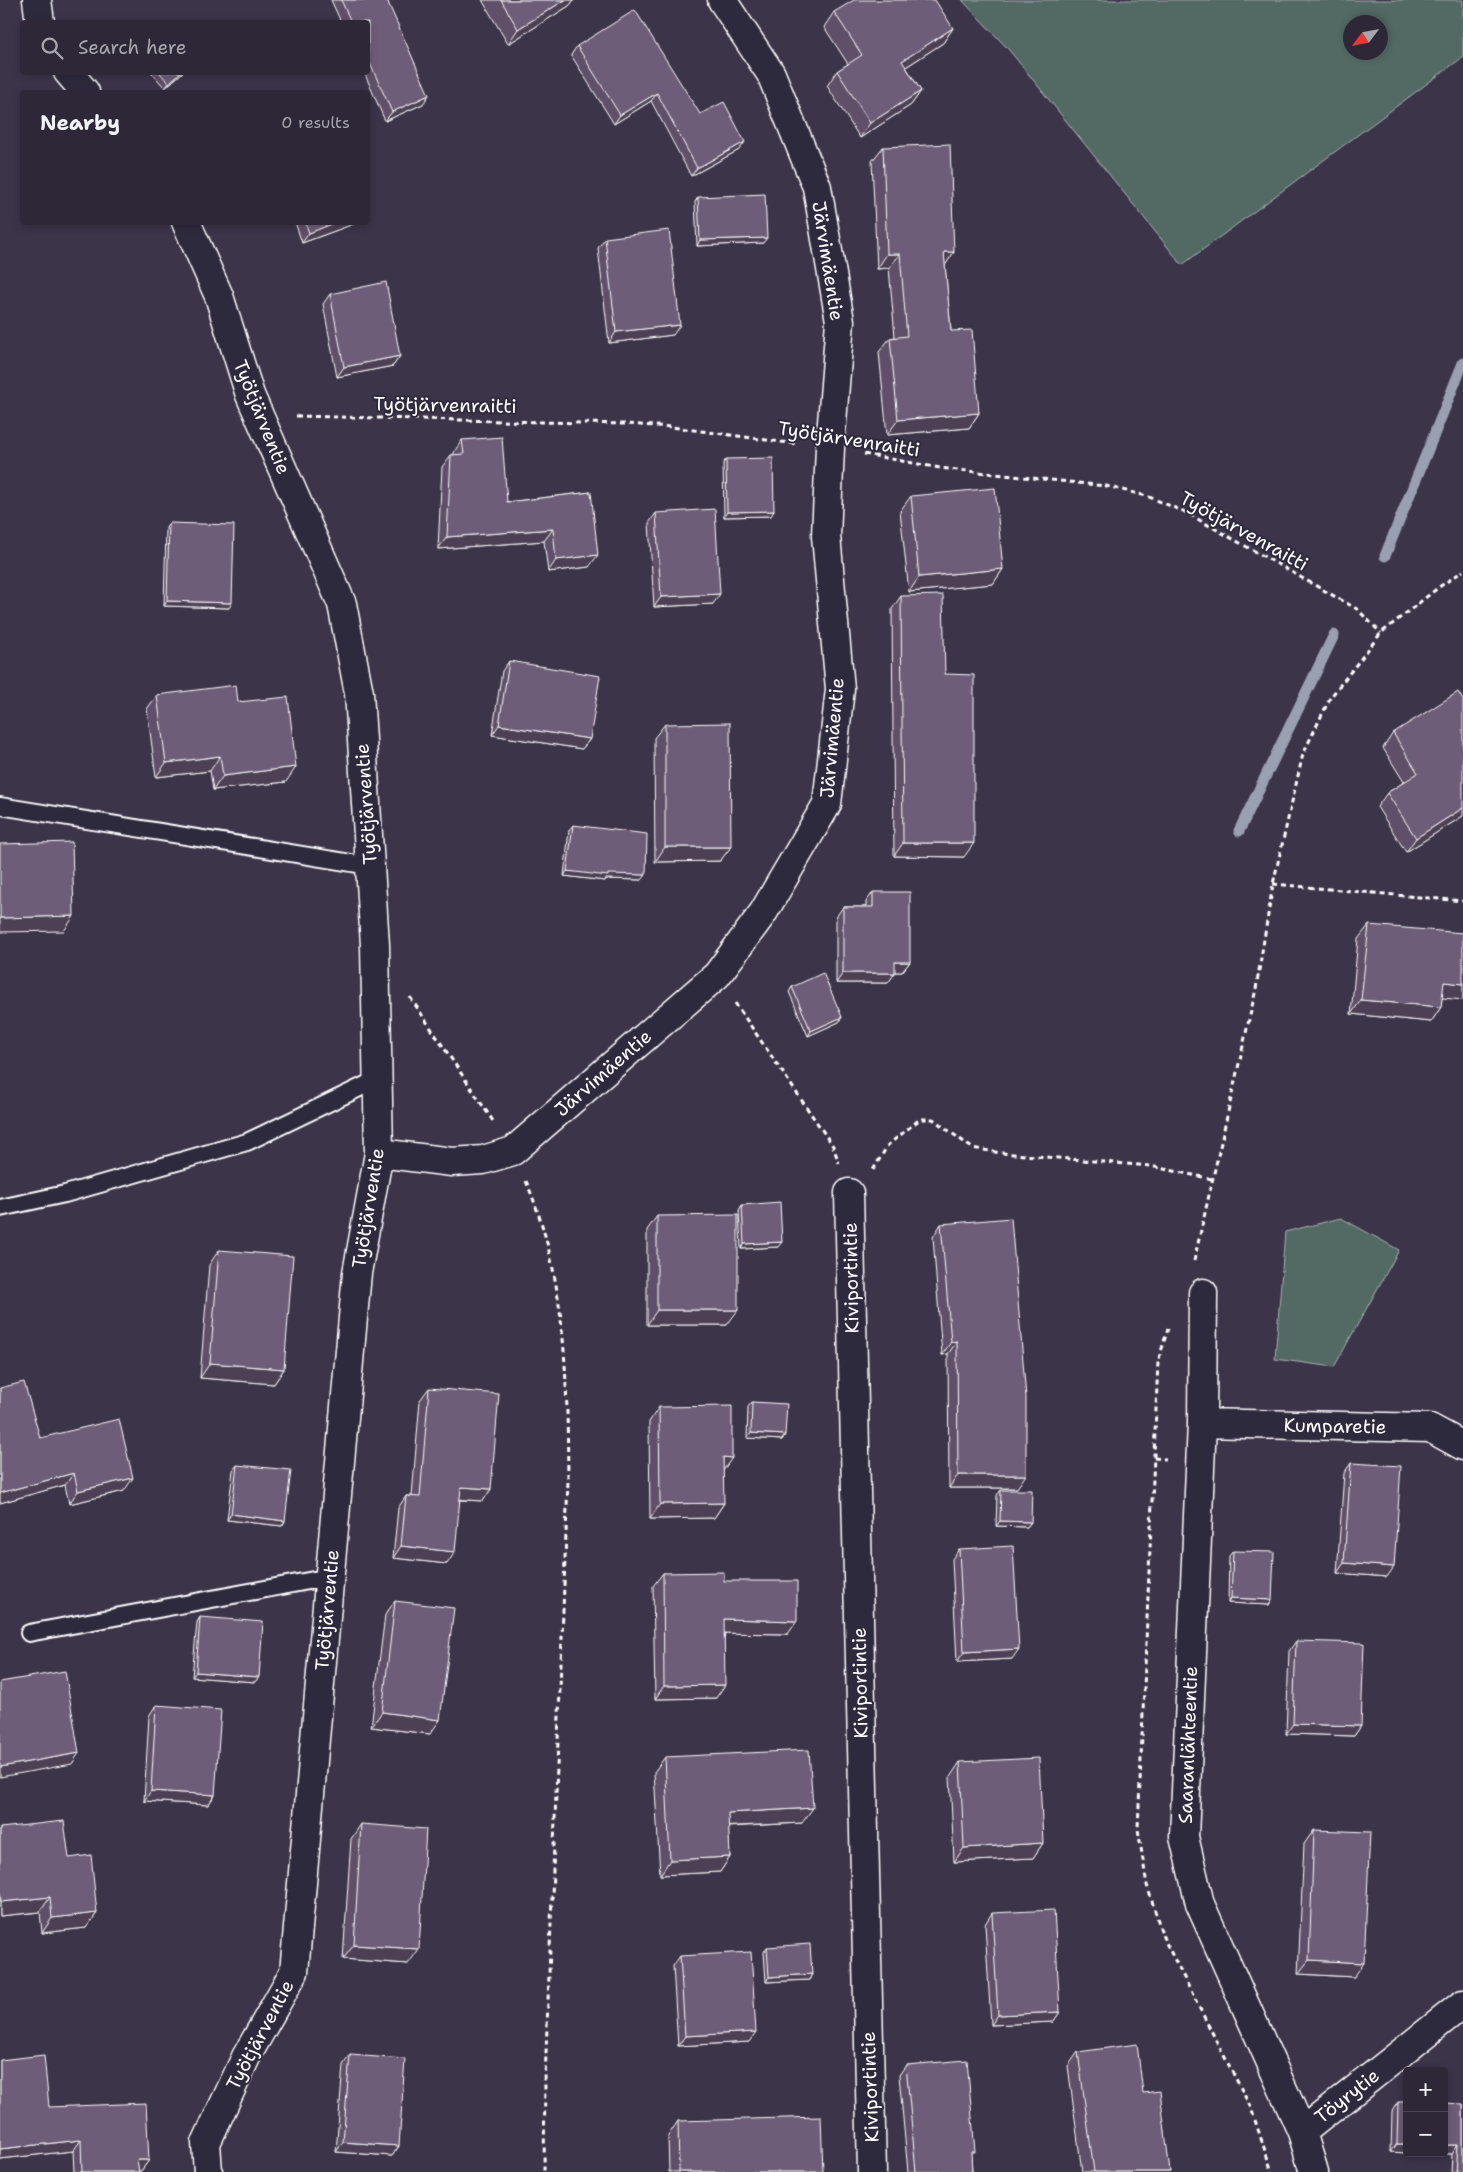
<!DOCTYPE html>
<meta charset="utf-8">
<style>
body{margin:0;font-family:"Shantell Sans",sans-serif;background:#352f3f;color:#f1f3f6}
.controls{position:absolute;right:15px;bottom:15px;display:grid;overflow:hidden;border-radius:5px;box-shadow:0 2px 8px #0003}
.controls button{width:45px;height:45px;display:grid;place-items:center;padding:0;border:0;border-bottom:1px solid #484452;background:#2d2737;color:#f1f3f6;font:25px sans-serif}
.compass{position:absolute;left:1343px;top:15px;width:45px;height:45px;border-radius:50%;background:#2d2737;box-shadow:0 2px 8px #0003;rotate:238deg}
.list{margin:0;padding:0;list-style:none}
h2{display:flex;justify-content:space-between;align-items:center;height:65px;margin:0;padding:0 20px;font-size:21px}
h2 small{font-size:16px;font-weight:400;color:#a7a5ad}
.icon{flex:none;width:28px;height:28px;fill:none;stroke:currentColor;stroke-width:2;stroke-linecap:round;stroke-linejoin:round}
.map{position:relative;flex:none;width:1463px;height:2172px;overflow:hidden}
.search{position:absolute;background:#2d2737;box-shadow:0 2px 8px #0003;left:20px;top:20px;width:350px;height:55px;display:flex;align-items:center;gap:12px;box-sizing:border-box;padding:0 18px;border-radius:5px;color:#a7a5ad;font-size:19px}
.panel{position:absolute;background:#2d2737;box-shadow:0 2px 8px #0003;left:20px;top:90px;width:350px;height:135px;border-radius:5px}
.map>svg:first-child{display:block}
.green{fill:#536964;stroke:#a9b4b2;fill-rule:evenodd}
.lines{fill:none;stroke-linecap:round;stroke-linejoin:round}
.stream{stroke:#99a0b2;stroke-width:11}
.lane-casing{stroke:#fff;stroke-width:20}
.street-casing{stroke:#fff;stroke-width:31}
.path{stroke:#fff;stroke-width:3;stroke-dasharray:5 4;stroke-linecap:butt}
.lane{stroke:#2f2a3d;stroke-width:16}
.street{stroke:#2f2a3d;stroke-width:28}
.wall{fill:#5f5067;stroke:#fff}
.shaded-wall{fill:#4d4154;stroke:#fff}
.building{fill:#6e5d78;stroke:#fff}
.labels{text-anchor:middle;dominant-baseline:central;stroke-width:4;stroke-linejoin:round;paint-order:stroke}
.street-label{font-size:19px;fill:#fff;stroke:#2f2a3d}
</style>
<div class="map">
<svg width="1463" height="2172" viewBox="0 0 1463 2172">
<rect width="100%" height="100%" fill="#3c3449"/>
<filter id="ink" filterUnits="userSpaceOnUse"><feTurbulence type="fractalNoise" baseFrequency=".02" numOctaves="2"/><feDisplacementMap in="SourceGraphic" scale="10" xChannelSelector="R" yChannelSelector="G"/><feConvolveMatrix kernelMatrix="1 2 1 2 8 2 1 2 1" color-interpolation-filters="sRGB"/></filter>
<g filter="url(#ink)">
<path class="green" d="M 962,0 L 1463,0 L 1463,57 L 1182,265 L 1009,50 ZM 1350,22 L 1380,22 L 1380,52 L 1350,52 Z
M 1341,1218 L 1399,1250 L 1334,1367 L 1275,1359 L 1285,1232 Z"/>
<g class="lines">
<path class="stream" d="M 1385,556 L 1463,363
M 1239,831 L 1334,635"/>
<defs>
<path id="lane" d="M 0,806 L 370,866
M 0,1208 L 65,1194 L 247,1142 L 378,1079
M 29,1633 L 330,1577"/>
<path id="street" d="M 37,0 L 40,22
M 68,72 L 85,92
M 186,222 L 219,296 L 250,395 L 342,604 L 359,693 L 375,945 L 379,1153 L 357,1273 L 294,1972 L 246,2057 L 206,2143 L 208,2172
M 379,1153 L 452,1162 L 483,1160 L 513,1151 L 717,975 L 763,913 L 827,804 L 840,689 L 826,536 L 830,448 L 840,321 L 817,187 L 771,74 L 722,0
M 849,1193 L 872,2172
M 1203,1293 L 1202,1423 L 1184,1837 L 1200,1904 L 1302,2132 L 1314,2172
M 1202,1423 L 1430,1428 L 1463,1446
M 1302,2132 L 1463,2004"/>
</defs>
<use href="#lane" class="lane-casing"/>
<use href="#street" class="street-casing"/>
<path class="path" d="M 296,416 L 625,424 L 672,427 L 796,444
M 864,454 L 940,468 L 1106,486 L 1147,496 L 1187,513 L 1357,609 L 1381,633
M 1273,884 L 1463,901
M 410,997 L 493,1121
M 735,1003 L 833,1146 L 839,1163
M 873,1170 L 888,1145 L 920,1119 L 933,1119 L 972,1148 L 1001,1153 L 1150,1166 L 1212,1179
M 526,1181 C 567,1277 567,1379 568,1481 L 545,2079 L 544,2172
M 1194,1261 L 1256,989 L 1273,884 L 1303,754 L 1330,698 L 1381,633 L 1439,587 L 1463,571
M 1168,1328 L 1158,1362 L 1138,1829 L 1147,1885 L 1163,1937 L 1251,2108 L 1272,2172
M 1154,1458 L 1166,1459"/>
<use href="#lane" class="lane"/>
<use href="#street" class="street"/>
</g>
<path class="wall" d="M 331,0 L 387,0 L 423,104 L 385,121 L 364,72 L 368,72 L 368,22 L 341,22 Z
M 482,0 L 574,0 L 569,6 L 508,44 Z
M 834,12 L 953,28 L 943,43 L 906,67 L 921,91 L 911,105 L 860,138 L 827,86 L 837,71 L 848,64 L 824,27 Z
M 577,46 L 700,114 L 739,150 L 691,176 L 651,101 L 614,124 L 571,55 Z
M 151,72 L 183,72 L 165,88 Z
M 883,147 L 954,252 L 945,265 L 951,331 L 979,413 L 969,428 L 887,435 L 879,352 L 890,338 L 895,337 L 889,268 L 877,269 L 872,161 Z
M 698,197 L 763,243 L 697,246 L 695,202 Z
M 295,222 L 359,222 L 302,243 Z
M 605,238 L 673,335 L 609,343 L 598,248 Z
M 330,294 L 400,356 L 393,366 L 337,377 L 323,304 Z
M 462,440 L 507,502 L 591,492 L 589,567 L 548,572 L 544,541 L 438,549 L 442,467 L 451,455 L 454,455 L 454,452 Z
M 726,459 L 771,516 L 724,517 L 723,464 Z
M 911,496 L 1003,569 L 993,584 L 909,592 L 900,511 Z
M 656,513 L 713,604 L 654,607 L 649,523 Z
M 169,523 L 229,608 L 164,606 L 166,528 Z
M 901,596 L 945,674 L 964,857 L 894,856 L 892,609 Z
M 509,661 L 590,739 L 582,749 L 492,735 L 502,671 Z
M 157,695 L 238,702 L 286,782 L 213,790 L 210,771 L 156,777 L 147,709 Z
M 665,724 L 731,847 L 720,861 L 655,862 L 654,738 Z
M 1393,733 L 1463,816 L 1406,852 L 1377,807 L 1387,793 L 1404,782 L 1383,748 Z
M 573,825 L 642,880 L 606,879 L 605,881 L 564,876 L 569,830 Z
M 873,892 L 910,962 L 902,972 L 895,972 L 888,983 L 836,983 L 836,917 L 843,907 L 866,907 L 866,902 Z
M 1369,925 L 1442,998 L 1441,1007 L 1431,1022 L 1351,1014 L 1358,939 Z
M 792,987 L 842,1017 L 839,1022 L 808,1036 L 789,992 Z
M 742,1205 L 778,1247 L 741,1249 L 739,1210 Z
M 657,1216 L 727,1325 L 647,1325 L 647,1230 Z
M 941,1224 L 1017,1488 L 949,1488 L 948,1354 L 942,1355 L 933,1237 Z
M 219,1250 L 284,1369 L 274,1384 L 200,1378 L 209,1265 Z
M 0,1388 L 40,1438 L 124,1491 L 69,1504 L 65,1485 L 0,1503 Z
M 429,1388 L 491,1489 L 483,1501 L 460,1500 L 447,1564 L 393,1558 L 398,1508 L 406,1496 L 412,1496 L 420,1400 Z
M 752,1402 L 785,1435 L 782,1440 L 747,1438 L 748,1407 Z
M 659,1407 L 724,1503 L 714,1518 L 650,1519 L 649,1422 Z
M 1351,1463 L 1387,1577 L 1337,1573 L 1344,1473 Z
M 237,1465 L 285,1521 L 282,1526 L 227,1520 L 233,1470 Z
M 1001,1490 L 1031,1522 L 1027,1527 L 996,1526 L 997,1495 Z
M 959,1549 L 1012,1659 L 957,1662 L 952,1559 Z
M 1233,1551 L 1269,1605 L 1228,1603 L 1229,1556 Z
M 663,1573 L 724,1581 L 788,1634 L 725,1633 L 716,1698 L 655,1699 L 653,1586 Z
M 395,1601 L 430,1734 L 371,1727 L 385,1615 Z
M 200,1617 L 259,1677 L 255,1682 L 192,1677 L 197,1622 Z
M 1296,1641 L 1361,1726 L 1354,1736 L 1286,1734 L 1289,1651 Z
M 156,1705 L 215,1795 L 208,1805 L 144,1801 L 149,1716 Z
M 665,1757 L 802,1823 L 728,1827 L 730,1857 L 720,1872 L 660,1875 L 654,1772 Z
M 960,1762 L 1043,1843 L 1033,1858 L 954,1862 L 950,1777 Z
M 361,1824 L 408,1964 L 343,1959 L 351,1839 Z
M 0,1828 L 69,1858 L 97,1913 L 86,1928 L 42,1933 L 40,1912 L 0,1916 Z
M 1314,1830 L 1354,1977 L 1298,1974 L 1304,1844 Z
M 992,1913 L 1060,2012 L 1053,2022 L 991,2025 L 985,1924 Z
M 767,1947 L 812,1974 L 809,1980 L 766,1982 L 764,1952 Z
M 680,1956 L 749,2042 L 678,2046 L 673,1966 Z
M 1078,2052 L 1143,2093 L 1170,2172 L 1082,2172 L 1068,2066 Z
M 350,2055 L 399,2146 L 392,2156 L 336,2152 L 343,2065 Z
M 0,2060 L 49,2107 L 149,2160 L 141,2171 L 139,2171 L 139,2172 L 74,2172 L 73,2151 L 0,2159 Z
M 906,2065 L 971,2157 L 972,2172 L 908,2172 L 899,2075 Z
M 1398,2102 L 1407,2153 L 1391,2152 L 1392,2111 Z
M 1463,2104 L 1463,2172 L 1451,2172 L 1452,2154 L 1431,2153 L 1444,2153 Z
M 678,2121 L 823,2172 L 669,2172 L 668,2136 Z"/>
<path class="shaded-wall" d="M 565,0 L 574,0 L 569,6 L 508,44 L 518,29 Z
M 953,28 L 943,43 L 892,76 L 902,61 Z
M 181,72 L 183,72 L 165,88 L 169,83 Z
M 921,91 L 911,105 L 860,138 L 870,123 Z
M 657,93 L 651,101 L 614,124 L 620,115 Z
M 429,95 L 423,104 L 385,121 L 392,112 Z
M 745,142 L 739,150 L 691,176 L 697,168 Z
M 337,222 L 359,222 L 302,243 L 309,233 Z
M 767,238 L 763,243 L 697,246 L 700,240 Z
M 944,252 L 954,252 L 944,267 Z
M 887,254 L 900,254 L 889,268 L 877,269 Z
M 680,325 L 673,335 L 609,343 L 616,332 Z
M 400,356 L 393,366 L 337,377 L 344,367 Z
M 979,413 L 969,428 L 887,435 L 898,420 Z
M 774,511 L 771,516 L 724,517 L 727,512 Z
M 553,529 L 544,541 L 438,549 L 447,537 Z
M 598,555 L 589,567 L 548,572 L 556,560 Z
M 1003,569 L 993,584 L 909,592 L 919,577 Z
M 720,594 L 713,604 L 654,607 L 661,597 Z
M 167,601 L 232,603 L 229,608 L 164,606 Z
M 499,725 L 590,739 L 582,749 L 492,735 Z
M 220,756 L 210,771 L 156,777 L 166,763 Z
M 296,767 L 286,782 L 213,790 L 223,776 Z
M 1463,808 L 1463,816 L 1406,852 L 1416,838 Z
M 903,843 L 974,843 L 964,857 L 894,856 Z
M 665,847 L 731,847 L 720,861 L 655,862 Z
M 567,871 L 646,875 L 642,880 L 606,879 L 605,881 L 564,876 Z
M 74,916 L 64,931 L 0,932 L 0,918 Z
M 895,962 L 910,962 L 902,972 L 888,972 Z
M 843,973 L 895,973 L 888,983 L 836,983 Z
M 1444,982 L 1463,984 L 1463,1000 L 1433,997 Z
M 1361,1000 L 1441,1007 L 1431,1022 L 1351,1014 Z
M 842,1017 L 839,1022 L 808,1036 L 811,1031 Z
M 782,1242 L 778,1247 L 741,1249 L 744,1244 Z
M 657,1310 L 738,1310 L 727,1325 L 647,1325 Z
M 957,1341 L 948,1354 L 942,1355 L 951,1342 Z
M 210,1363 L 284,1369 L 274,1384 L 200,1378 Z
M 751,1433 L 785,1435 L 782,1440 L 747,1438 Z
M 723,1457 L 732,1458 L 722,1472 Z
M 74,1473 L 65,1485 L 0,1503 L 0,1493 Z
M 958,1475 L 1026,1475 L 1017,1488 L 949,1488 Z
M 133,1478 L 124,1491 L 69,1504 L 78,1491 Z
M 461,1487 L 491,1489 L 483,1501 L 453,1499 Z
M 724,1503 L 714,1518 L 650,1519 L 660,1504 Z
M 231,1514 L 285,1521 L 282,1526 L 227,1520 Z
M 1000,1521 L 1031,1522 L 1027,1527 L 996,1526 Z
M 401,1546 L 455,1552 L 447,1564 L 393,1558 Z
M 1344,1563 L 1394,1567 L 1387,1577 L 1337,1573 Z
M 1231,1598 L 1272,1600 L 1269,1605 L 1228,1603 Z
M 724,1619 L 797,1621 L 788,1634 L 715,1633 Z
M 1019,1649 L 1012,1659 L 957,1662 L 964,1652 Z
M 196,1672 L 259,1677 L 255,1682 L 192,1677 Z
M 725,1685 L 716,1698 L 655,1699 L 664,1686 Z
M 382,1712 L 440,1720 L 430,1734 L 371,1727 Z
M 1293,1724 L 1361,1726 L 1354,1736 L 1286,1734 Z
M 79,1753 L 72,1764 L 0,1777 L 0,1767 Z
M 151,1791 L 215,1795 L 208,1805 L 144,1801 Z
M 813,1808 L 802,1823 L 717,1827 L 728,1813 Z
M 1043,1843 L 1033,1858 L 954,1862 L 964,1848 Z
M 730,1857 L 720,1872 L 660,1875 L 670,1860 Z
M 50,1897 L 40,1912 L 0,1916 L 0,1904 L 1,1902 Z
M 97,1913 L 86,1928 L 42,1933 L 52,1918 Z
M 354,1945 L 419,1949 L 408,1964 L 343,1959 Z
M 1309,1960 L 1364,1963 L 1354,1977 L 1298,1974 Z
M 812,1974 L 809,1980 L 766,1982 L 769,1977 Z
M 1060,2012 L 1053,2022 L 991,2025 L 998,2015 Z
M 756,2032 L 749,2042 L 678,2046 L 685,2036 Z
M 81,2140 L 73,2151 L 0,2159 L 0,2149 Z
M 343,2142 L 399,2146 L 392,2156 L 336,2152 Z
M 1397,2144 L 1407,2144 L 1407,2153 L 1391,2152 Z
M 1444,2145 L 1458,2145 L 1452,2154 L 1431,2153 L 1444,2153 Z
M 137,2160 L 149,2160 L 141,2171 L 130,2172 Z"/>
<path class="building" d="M 341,0 L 387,0 L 429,95 L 392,112 L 368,59 L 368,22 L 351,22 Z
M 501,0 L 565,0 L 518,29 Z
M 854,0 L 935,0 L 953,28 L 902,61 L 921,91 L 870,123 L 837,71 L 862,55 L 834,12 Z
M 635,10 L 700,114 L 724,102 L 745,142 L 697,168 L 657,93 L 620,115 L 577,46 Z
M 159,72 L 181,72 L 169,83 Z
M 950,144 L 954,252 L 944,252 L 951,331 L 972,330 L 979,413 L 898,420 L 890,338 L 907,336 L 900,254 L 887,254 L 883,147 Z
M 765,194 L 767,238 L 700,240 L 698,197 Z
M 305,222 L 337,222 L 309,233 Z
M 669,230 L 680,325 L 616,332 L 605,238 Z
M 386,282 L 400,356 L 344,367 L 330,294 Z
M 502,437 L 507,502 L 591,492 L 598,555 L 556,560 L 553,529 L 447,537 L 451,455 L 464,454 L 462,440 Z
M 773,458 L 774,511 L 727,512 L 726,459 Z
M 995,488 L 1003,569 L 919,577 L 911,496 Z
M 715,509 L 720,594 L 661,597 L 656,513 Z
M 169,523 L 234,525 L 232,603 L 167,601 Z
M 943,595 L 945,674 L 974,675 L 974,843 L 903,843 L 901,596 Z
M 509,661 L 600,676 L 590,739 L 499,725 Z
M 236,685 L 238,702 L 288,697 L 296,767 L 223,776 L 220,756 L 166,763 L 157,695 Z
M 1458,692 L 1463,700 L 1463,808 L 1416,838 L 1387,793 L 1418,773 L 1393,733 Z
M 730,723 L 731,847 L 665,847 L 665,724 Z
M 573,825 L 647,834 L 646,875 L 608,874 L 608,876 L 567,871 Z
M 72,842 L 74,916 L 0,918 L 0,844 Z
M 873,892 L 910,892 L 910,962 L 895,962 L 895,973 L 843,973 L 843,907 L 873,907 Z
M 1369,925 L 1463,933 L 1463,984 L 1444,982 L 1441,1007 L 1361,1000 Z
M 823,973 L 842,1017 L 811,1031 L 792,987 Z
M 780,1202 L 782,1242 L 744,1244 L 742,1205 Z
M 738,1215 L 738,1310 L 657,1310 L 657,1216 Z
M 1011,1218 L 1026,1397 L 1026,1475 L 958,1475 L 957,1341 L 951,1342 L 941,1224 Z
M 219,1250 L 293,1256 L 284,1369 L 210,1363 Z
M 24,1382 L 40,1438 L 119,1419 L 133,1478 L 78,1491 L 74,1473 L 0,1493 L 0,1388 Z
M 429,1388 L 499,1394 L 491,1489 L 461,1487 L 455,1552 L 401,1546 L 406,1496 L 420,1497 Z
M 752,1402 L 787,1404 L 785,1435 L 751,1433 Z
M 732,1406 L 732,1458 L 723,1457 L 724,1503 L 660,1504 L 659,1407 Z
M 1351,1463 L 1401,1466 L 1394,1567 L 1344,1563 Z
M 237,1465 L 291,1470 L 285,1521 L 231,1514 Z
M 1001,1490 L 1032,1490 L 1031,1522 L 1000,1521 Z
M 1013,1546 L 1019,1649 L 964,1652 L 959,1549 Z
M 1233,1551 L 1274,1552 L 1272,1600 L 1231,1598 Z
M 724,1572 L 724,1581 L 797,1581 L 797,1621 L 724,1619 L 725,1685 L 664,1686 L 663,1573 Z
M 395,1601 L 454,1608 L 440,1720 L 382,1712 Z
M 200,1617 L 263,1622 L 259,1677 L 196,1672 Z
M 1296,1641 L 1364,1643 L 1361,1726 L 1293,1724 Z
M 65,1671 L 79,1753 L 0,1767 L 0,1682 Z
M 156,1705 L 221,1710 L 215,1795 L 151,1791 Z
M 809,1750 L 813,1808 L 728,1813 L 730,1857 L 670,1860 L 665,1757 Z
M 1039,1758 L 1043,1843 L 964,1848 L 960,1762 Z
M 64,1821 L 69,1858 L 91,1855 L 97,1913 L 52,1918 L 50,1897 L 1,1902 L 0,1890 L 0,1828 Z
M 361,1824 L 426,1829 L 419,1949 L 354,1945 Z
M 1314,1830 L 1370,1832 L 1364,1963 L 1309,1960 Z
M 1054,1910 L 1060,2012 L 998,2015 L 992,1913 Z
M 810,1944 L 812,1974 L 769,1977 L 767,1947 Z
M 751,1952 L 756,2032 L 685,2036 L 680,1956 Z
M 1137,2044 L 1143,2093 L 1160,2091 L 1170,2172 L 1094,2172 L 1078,2052 Z
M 44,2055 L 49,2107 L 146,2103 L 149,2160 L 137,2160 L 139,2172 L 82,2172 L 81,2140 L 0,2149 L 0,2060 Z
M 350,2055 L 405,2059 L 399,2146 L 343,2142 Z
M 967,2060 L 975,2152 L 971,2152 L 972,2172 L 916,2172 L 906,2065 Z
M 1398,2102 L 1407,2102 L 1407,2144 L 1397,2144 Z
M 1444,2103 L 1463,2104 L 1463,2172 L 1456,2172 L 1458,2145 L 1444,2145 Z
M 821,2117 L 823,2172 L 679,2172 L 678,2121 Z"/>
</g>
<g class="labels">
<g class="street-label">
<text transform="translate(828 261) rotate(81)">Järvimäentie</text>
<text transform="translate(445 405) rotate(1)">Työtjärvenraitti</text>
<text transform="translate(262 417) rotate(68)">Työtjärventie</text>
<text transform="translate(849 439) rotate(9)">Työtjärvenraitti</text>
<text transform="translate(1244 531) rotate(29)">Työtjärvenraitti</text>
<text transform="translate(832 738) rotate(-85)">Järvimäentie</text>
<text transform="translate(366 804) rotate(-94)">Työtjärventie</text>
<text transform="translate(603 1073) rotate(-41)">Järvimäentie</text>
<text transform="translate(368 1208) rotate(-81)">Työtjärventie</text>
<text transform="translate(851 1278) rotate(-91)">Kiviportintie</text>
<text transform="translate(1335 1426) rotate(1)">Kumparetie</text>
<text transform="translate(327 1610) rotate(-85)">Työtjärventie</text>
<text transform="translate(860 1683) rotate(-91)">Kiviportintie</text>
<text transform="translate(1188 1745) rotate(-88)">Saaranlähteentie</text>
<text transform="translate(260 2035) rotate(-62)">Työtjärventie</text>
<text transform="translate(870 2087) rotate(-92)">Kiviportintie</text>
<text transform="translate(1347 2096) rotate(-38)">Töyrytie</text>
</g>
</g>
</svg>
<div class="controls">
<button>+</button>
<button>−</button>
</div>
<svg class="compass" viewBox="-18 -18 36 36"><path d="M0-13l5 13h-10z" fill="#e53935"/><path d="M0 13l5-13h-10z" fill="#a7a5ad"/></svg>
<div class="search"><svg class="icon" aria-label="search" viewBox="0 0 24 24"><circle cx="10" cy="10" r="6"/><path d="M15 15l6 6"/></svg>Search here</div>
<section class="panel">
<h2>Nearby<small>0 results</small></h2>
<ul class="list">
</ul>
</section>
</div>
